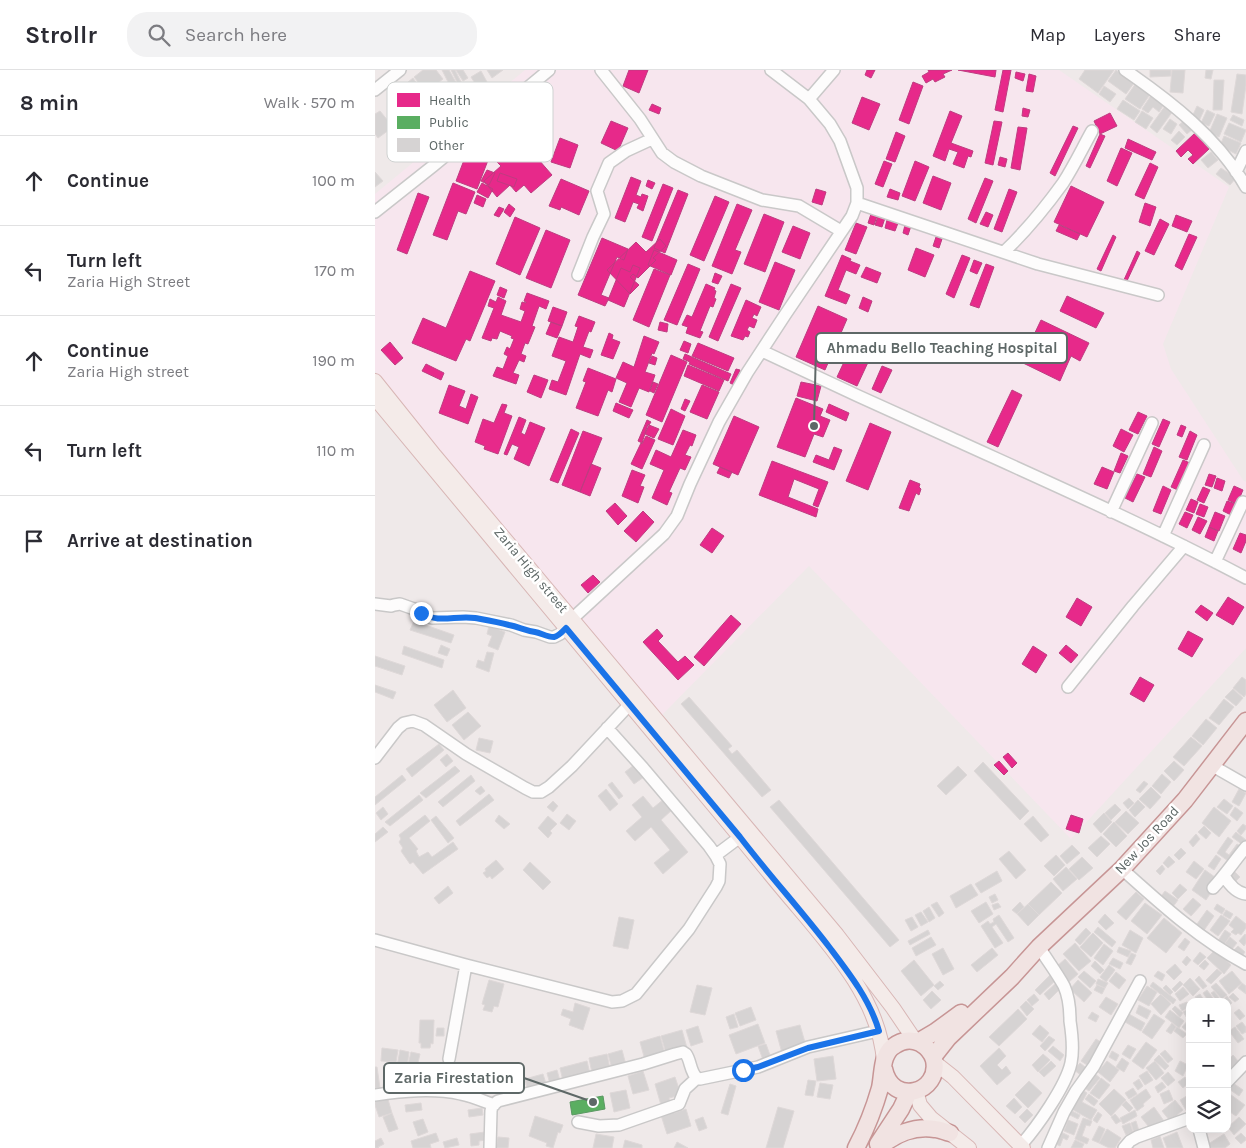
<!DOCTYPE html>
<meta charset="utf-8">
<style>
body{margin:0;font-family:Karla,sans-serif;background:#f2f2f3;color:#2b2b33}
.controls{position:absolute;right:15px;bottom:15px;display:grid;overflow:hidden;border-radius:10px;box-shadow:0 5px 20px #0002}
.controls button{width:45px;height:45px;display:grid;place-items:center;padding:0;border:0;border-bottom:1px solid #e1e1e2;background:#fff;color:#2b2b33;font:25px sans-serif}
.stop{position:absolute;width:15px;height:15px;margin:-11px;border:4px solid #1a73e8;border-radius:50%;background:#fff}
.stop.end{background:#1a73e8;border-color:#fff;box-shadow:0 1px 5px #0008}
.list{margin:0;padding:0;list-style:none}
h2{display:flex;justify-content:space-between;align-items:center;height:65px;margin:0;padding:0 20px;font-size:21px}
h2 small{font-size:16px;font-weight:400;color:#7c7c81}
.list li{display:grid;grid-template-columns:32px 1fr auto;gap:15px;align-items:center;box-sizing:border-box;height:90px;padding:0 20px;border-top:1px solid #e1e1e2}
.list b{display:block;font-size:19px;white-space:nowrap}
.list p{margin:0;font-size:16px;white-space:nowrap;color:#7c7c81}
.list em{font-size:16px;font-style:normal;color:#7c7c81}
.icon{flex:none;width:28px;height:28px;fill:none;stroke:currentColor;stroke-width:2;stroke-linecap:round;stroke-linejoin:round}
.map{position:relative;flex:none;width:871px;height:1078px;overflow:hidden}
header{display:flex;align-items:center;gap:30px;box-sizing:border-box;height:70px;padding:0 25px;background:#fff;border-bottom:1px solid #e1e1e2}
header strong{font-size:24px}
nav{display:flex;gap:28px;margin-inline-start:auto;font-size:18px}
.search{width:350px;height:45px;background:#f2f2f3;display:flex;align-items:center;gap:12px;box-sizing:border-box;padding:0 18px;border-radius:20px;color:#7c7c81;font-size:19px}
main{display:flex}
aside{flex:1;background:#fff}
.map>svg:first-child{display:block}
.medical{fill:#f7e6ee}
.health{fill:#e7298a;stroke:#be3c80}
.public{fill:#5aae61;stroke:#5b9963}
.building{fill:#d6d3d3;stroke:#ded8d8}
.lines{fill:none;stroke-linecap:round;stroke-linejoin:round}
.minor-casing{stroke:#c9c8c8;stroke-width:14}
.major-casing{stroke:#d8b6b5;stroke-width:16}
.highway-casing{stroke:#c79595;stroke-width:19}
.minor{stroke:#fdfcfc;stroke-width:11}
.major{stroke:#f4ebe9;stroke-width:14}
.highway{stroke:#f1e3e2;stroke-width:16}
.route{stroke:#1a73e8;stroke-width:6}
.labels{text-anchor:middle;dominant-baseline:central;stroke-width:5;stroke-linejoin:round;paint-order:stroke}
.street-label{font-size:14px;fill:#5e6867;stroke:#fff}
.key{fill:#fff;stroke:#cfd2d1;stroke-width:1}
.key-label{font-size:14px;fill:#5e6867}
.leader{fill:none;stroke:#5e6867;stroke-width:2}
.callout-dot{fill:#5e6867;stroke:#fff;stroke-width:2}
.callout{fill:#fff;stroke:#5e6867;stroke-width:2}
.callout-label{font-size:15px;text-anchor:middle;font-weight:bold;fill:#5e6867}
</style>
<header>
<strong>Strollr</strong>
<div class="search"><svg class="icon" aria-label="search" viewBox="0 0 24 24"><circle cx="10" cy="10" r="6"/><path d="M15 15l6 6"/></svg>Search here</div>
<nav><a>Map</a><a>Layers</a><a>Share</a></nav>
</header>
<main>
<aside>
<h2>8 min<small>Walk · 570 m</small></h2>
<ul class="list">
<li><svg class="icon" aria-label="ahead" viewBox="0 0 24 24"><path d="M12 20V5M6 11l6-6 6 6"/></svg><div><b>Continue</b></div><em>100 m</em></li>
<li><svg class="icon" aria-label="left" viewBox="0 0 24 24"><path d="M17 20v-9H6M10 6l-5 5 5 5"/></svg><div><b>Turn left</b><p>Zaria High Street</p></div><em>170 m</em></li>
<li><svg class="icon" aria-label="ahead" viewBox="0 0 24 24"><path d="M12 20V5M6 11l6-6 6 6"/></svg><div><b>Continue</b><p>Zaria High street</p></div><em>190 m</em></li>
<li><svg class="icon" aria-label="left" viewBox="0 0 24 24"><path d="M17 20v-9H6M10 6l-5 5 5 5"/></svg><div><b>Turn left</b></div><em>110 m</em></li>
<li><svg class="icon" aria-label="arrive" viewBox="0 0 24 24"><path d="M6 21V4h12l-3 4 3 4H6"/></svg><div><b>Arrive at destination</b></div></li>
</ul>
</aside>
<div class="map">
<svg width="871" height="1078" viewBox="0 0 871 1078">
<rect width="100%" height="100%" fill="#efe9e9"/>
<path class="medical" d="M 150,0 L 684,0 L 854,117 L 788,274 L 796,299 L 868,410 L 871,412 L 871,578 L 696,769 L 434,496 L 284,648 L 0,301 L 0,124 Z"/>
<path class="health" d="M 254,0 L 273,0 L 264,23 L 248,16 Z
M 492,0 L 500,0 L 496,8 L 490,5 Z
M 553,0 L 577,0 L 568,4 L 570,7 L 560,12 L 558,9 L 551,13 L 547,6 L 554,2 Z
M 583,0 L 621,0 L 620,7 Z
M 628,0 L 636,0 L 628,42 L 620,40 Z
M 641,2 L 650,4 L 648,11 L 640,8 Z
M 654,4 L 661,6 L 658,22 L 651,21 Z
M 538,12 L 548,16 L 534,54 L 524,50 Z
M 487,27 L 505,34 L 494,60 L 477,53 Z
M 277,34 L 286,38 L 284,44 L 274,40 Z
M 648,38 L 655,40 L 653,47 L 647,46 Z
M 575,41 L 587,46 L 576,73 L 598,81 L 596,87 L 593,86 L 589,98 L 578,94 L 583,82 L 574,79 L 570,91 L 558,86 Z
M 735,43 L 742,56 L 725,64 L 719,51 Z
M 236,51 L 253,58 L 243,81 L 226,73 Z
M 619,51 L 627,52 L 618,95 L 610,93 Z
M 698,56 L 703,58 L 680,106 L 675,103 Z
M 643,57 L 652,58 L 645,100 L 636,98 Z
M 521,62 L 530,66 L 520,92 L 511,89 Z
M 820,63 L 834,79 L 818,94 L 813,89 L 818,85 L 813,80 L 806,87 L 801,81 Z
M 725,64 L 730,66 L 715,98 L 711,96 Z
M 143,66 L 177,105 L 156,123 L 149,115 L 141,122 L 135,115 L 122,127 L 109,111 L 126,96 L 118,88 Z
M 185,68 L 203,75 L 195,98 L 176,92 Z
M 753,69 L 781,82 L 777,90 L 750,78 Z
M 94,77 L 115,85 L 102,119 L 81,111 Z
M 746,78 L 757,83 L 742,116 L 732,111 Z
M 625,87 L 632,89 L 630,97 L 623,95 Z
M 509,91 L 517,94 L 508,117 L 500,114 Z
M 540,91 L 554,97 L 540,131 L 527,126 Z
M 775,93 L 783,97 L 769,129 L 760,125 Z
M 112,100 L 120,103 L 114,115 L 106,111 Z
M 125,103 L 142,109 L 139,117 L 122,111 Z
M 558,106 L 576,113 L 566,140 L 548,133 Z
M 256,107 L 266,111 L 261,125 L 266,127 L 267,124 L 273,126 L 268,141 L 262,138 L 264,134 L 258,132 L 250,152 L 240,148 Z
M 610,108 L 618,111 L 601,153 L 593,149 Z
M 186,109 L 214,121 L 204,145 L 186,137 L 185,140 L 174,136 Z
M 273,110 L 280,113 L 277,119 L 271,116 Z
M 78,113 L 100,122 L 91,144 L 83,141 L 72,170 L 58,165 Z
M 107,113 L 118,119 L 113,128 L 102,122 Z
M 288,114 L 298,118 L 277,171 L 267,167 Z
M 696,116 L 729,132 L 712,167 L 679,152 Z
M 441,119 L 451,122 L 447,135 L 437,132 Z
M 515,119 L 525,123 L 523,130 L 512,127 Z
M 634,119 L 642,122 L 627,162 L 619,159 Z
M 303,120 L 313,124 L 290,183 L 279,178 Z
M 43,123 L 54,127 L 32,184 L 22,180 Z
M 102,125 L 111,129 L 108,137 L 99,133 Z
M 340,126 L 354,132 L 329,191 L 315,185 Z
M 770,133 L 781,137 L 775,156 L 764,152 Z
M 134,134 L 140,139 L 135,147 L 129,142 Z
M 362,134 L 377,140 L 360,180 L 366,182 L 357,204 L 337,196 Z
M 124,137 L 129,139 L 124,147 L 119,145 Z
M 611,142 L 618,145 L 613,157 L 605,154 Z
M 389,144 L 409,152 L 390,202 L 369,194 Z
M 496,144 L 502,146 L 499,155 L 493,153 Z
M 801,145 L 817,151 L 812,162 L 797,156 Z
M 503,146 L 510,148 L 507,157 L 500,155 Z
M 140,147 L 165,158 L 145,205 L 121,194 Z
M 785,149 L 794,154 L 779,185 L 770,181 Z
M 512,150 L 523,153 L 520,161 L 510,158 Z
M 481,153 L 492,157 L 481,184 L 470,180 Z
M 530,155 L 536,156 L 533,165 L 528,163 Z
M 684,155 L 705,164 L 702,170 L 681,161 Z
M 418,156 L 435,163 L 425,189 L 407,182 Z
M 171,160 L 195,170 L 176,218 L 151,208 Z
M 814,164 L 822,167 L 807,200 L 800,196 Z
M 738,165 L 741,167 L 726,201 L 722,199 Z
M 561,167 L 567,169 L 564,178 L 558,176 Z
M 227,168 L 253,179 L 249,190 L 242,187 L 226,225 L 234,228 L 230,236 L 203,225 Z
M 285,169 L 291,176 L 278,188 L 281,190 L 263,208 L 258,204 L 255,207 L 264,215 L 255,224 L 232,200 L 261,172 L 271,182 Z
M 541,178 L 559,185 L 550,207 L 533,200 Z
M 279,180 L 302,190 L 296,205 L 273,195 Z
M 762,181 L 765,183 L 751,213 L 748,212 Z
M 467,185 L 476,189 L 475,191 L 485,195 L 481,204 L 471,200 L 463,220 L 475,225 L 471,234 L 450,226 Z
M 587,185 L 595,188 L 579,228 L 571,224 Z
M 599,190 L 607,193 L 602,204 L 595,201 Z
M 400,192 L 420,200 L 404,240 L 384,232 Z
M 313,194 L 325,199 L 302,255 L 289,250 Z
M 611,194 L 619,197 L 604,238 L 595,235 Z
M 258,195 L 265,198 L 249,237 L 233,230 L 246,198 L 255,202 Z
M 491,197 L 506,203 L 502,213 L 486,207 Z
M 279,199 L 295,205 L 274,257 L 258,250 Z
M 95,201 L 120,211 L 95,271 L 91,269 L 81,291 L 37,273 L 48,248 L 71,258 Z
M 340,203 L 347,206 L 343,214 L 337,212 Z
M 331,214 L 340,218 L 339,220 L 341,221 L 339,228 L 341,229 L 338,237 L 335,236 L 325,261 L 328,262 L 325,268 L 311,263 L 313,257 L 307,255 L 312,245 L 317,247 Z
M 356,214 L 366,218 L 343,271 L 334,267 Z
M 125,217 L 132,220 L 129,228 L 122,225 Z
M 152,223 L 174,231 L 171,239 L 164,236 L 157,256 L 160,257 L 153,274 L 150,273 L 146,284 L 151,286 L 149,292 L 144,290 L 138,303 L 144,305 L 141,314 L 118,306 L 122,297 L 128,299 L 133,286 L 129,284 L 132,277 L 135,279 L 139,269 L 136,268 L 137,266 L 125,261 L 122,269 L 117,268 L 116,271 L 107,268 L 119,238 L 113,236 L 115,229 L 121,232 L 123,227 L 131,231 L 126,245 L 146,252 L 150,241 L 145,239 L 147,232 L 151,233 L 151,232 L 149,231 Z
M 692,226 L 729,243 L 721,258 L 685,241 Z
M 488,227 L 497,231 L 493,242 L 484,238 Z
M 371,230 L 386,237 L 382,246 L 379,244 L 377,248 L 382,250 L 379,258 L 374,256 L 372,260 L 375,262 L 373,267 L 370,266 L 368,270 L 356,266 Z
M 443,236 L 472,249 L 450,300 L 421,287 Z
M 178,237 L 192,242 L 187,256 L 173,251 Z
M 204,246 L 220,252 L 216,262 L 214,261 L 208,277 L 218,280 L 215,288 L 205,284 L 191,325 L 174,319 L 177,310 L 183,312 L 191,291 L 177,286 L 184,267 L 198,272 L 203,257 L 200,256 Z
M 666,250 L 714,273 L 705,291 L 696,286 L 685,311 L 646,292 Z
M 176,252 L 187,256 L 182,268 L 171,264 Z
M 285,252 L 293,254 L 292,262 L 283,260 Z
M 234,263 L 238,265 L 237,269 L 245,272 L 238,289 L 226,285 Z
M 482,264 L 502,273 L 482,316 L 462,307 Z
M 269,266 L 284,272 L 279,284 L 277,283 L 276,286 L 270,302 L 280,305 L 274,322 L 264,318 L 256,337 L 244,332 L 252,313 L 241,308 L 248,292 L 259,297 Z
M 309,271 L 316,274 L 313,283 L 305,280 Z
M 15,272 L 28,288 L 20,295 L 6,280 Z
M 323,273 L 359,288 L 353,301 L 317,286 Z
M 310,284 L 356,304 L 353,311 L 314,294 L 315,292 L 308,289 Z
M 296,285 L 312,292 L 287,352 L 271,345 Z
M 277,286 L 282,288 L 280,295 L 274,293 Z
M 51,294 L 69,303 L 66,310 L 47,301 Z
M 313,295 L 349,310 L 344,321 L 309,306 Z
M 507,296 L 517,300 L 506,323 L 497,319 Z
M 213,298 L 241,309 L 237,322 L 233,320 L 223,346 L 201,338 L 211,312 L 208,311 Z
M 361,299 L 365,300 L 359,315 L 355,313 Z
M 159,305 L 173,310 L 166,328 L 152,322 Z
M 278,312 L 283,314 L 279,323 L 275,321 Z
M 426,312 L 446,316 L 442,331 L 422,326 Z
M 74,315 L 90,321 L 84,336 L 91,339 L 96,324 L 103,327 L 93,354 L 64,343 Z
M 327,315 L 344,322 L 332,349 L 315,342 Z
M 637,320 L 647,325 L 623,377 L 612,372 Z
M 421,328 L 448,339 L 445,346 L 455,350 L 448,367 L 439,364 L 430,387 L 402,377 Z
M 310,329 L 315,331 L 310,341 L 306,339 Z
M 241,333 L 258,340 L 254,348 L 238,341 Z
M 127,334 L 132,335 L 129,343 L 137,346 L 123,384 L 109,379 L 110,376 L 100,372 L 108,349 L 119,353 Z
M 454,334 L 474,343 L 471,351 L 451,342 Z
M 296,339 L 310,346 L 298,375 L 283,369 Z
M 763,342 L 772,346 L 763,364 L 754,360 Z
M 359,346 L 384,357 L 363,405 L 338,394 Z
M 144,347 L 151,350 L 146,363 L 150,365 L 155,352 L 170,358 L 154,396 L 139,389 L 144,377 L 137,374 L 132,385 L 129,384 Z
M 788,349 L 795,352 L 784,377 L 777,374 Z
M 272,350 L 276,352 L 274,355 L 273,354 L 267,373 L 263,371 Z
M 495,353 L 516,362 L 493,420 L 471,411 Z
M 274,355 L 284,359 L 279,368 L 270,364 Z
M 806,355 L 811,357 L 807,367 L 802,365 Z
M 196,359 L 204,363 L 183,413 L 175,410 Z
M 746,359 L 758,365 L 749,382 L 738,376 Z
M 308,360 L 321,365 L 317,376 L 315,375 L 310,385 L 316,387 L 310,400 L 305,398 L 294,422 L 297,423 L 292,435 L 277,428 L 289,400 L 275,394 L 281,380 L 296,387 Z
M 208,361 L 227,368 L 205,422 L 187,415 Z
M 815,361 L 822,365 L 812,390 L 804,387 Z
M 271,366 L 280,370 L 267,399 L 256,394 L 266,373 L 267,374 Z
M 459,377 L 467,380 L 459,400 L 438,392 L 441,385 L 454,390 Z
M 779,377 L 787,381 L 776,407 L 768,404 Z
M 746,383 L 753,386 L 745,403 L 739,401 Z
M 808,390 L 815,393 L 803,420 L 796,417 Z
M 397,391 L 453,412 L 443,437 L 438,435 L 444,419 L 419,409 L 413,427 L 443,439 L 441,447 L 384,425 Z
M 216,394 L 226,398 L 215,426 L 205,422 Z
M 345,397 L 357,402 L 354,408 L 342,403 Z
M 727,397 L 739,402 L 732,419 L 719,414 Z
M 257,400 L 270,405 L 265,416 L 269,417 L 263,433 L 247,426 Z
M 762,404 L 770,407 L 758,432 L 750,428 Z
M 834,404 L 841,406 L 837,417 L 830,415 Z
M 842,408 L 850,411 L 847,421 L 839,418 Z
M 535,410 L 545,414 L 544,417 L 546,419 L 544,425 L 541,423 L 534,441 L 524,438 Z
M 788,416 L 796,420 L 786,444 L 778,441 Z
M 859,416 L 868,420 L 862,434 L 853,430 Z
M 828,417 L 835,420 L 829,433 L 822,430 Z
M 816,429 L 823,432 L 819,443 L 811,440 Z
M 852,431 L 861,434 L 856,445 L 848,441 Z
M 240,433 L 252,446 L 243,455 L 231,441 Z
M 825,434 L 833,437 L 829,447 L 821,444 Z
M 268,441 L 279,452 L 261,472 L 249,461 Z
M 810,442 L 818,445 L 812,458 L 804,454 Z
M 840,442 L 850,446 L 844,461 L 834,457 Z
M 823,447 L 832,451 L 825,464 L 817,460 Z
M 834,457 L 843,461 L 839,471 L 830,467 Z
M 337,458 L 349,466 L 337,483 L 325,475 Z
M 865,463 L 871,465 L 871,471 L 866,483 L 858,479 Z
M 218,505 L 225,512 L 213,523 L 206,515 Z
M 853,527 L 869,537 L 858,555 L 841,545 Z
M 702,528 L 717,537 L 706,556 L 691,547 Z
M 826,535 L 838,543 L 832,551 L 820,542 Z
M 356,545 L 366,554 L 329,596 L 319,587 Z
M 282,559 L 288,566 L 283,571 L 303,592 L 310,586 L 319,595 L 303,610 L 268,572 Z
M 813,561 L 828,569 L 817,587 L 803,579 Z
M 691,575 L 703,585 L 696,593 L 684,583 Z
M 658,576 L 672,585 L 661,603 L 647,594 Z
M 765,607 L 779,615 L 769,632 L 755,624 Z
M 633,683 L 642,693 L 637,698 L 628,687 Z
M 624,691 L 633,701 L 629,705 L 619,695 Z
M 696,745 L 708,749 L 704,763 L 691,759 Z"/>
<path class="public" d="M 228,1026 L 230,1039 L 197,1045 L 195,1032 Z"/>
<path class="building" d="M 48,0 L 61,0 L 68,9 L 51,22 L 39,7 Z
M 67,0 L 74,0 L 83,16 L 77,20 Z
M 76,0 L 80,0 L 86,12 L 83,14 Z
M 81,0 L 88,0 L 93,8 L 88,11 Z
M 112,0 L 128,0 L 117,8 Z
M 710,0 L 739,0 L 723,23 L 704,9 Z
M 741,0 L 759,13 L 751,24 L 733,11 Z
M 775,0 L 796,0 L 796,6 L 775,7 Z
M 797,0 L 810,0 L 808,23 L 795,22 Z
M 831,0 L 838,0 L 836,9 L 830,8 Z
M 106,1 L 112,12 L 103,18 L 96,7 Z
M 862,4 L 871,5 L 871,15 L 867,44 L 856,42 Z
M 38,8 L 44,17 L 39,20 L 33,12 Z
M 839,10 L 849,10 L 847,40 L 838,40 Z
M 761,13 L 776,23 L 765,39 L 750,29 Z
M 729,16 L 741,24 L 735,32 L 724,24 Z
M 777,24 L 790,33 L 784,42 L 778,37 L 773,43 L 767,39 Z
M 748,30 L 765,41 L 759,50 L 742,39 Z
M 790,36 L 798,41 L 782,63 L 775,57 Z
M 822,36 L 829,40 L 824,51 L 817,47 Z
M 832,40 L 840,44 L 834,56 L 826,53 Z
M 5,41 L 18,57 L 3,68 L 0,64 L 0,44 Z
M 767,41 L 778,48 L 771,59 L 760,52 Z
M 842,44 L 852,48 L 844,67 L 834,63 Z
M 858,45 L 869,50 L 867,56 L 855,50 Z
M 795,49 L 802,54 L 796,64 L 788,59 Z
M 811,49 L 819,58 L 812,64 L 804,55 Z
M 854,53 L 871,60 L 866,72 L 849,64 Z
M 804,61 L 810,67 L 802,75 L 796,70 Z
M 849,66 L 866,73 L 861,84 L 845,76 Z
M 836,82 L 843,90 L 833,98 L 826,90 Z
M 846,98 L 861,108 L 855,115 L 841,104 Z
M 0,102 L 8,111 L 0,117 Z
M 39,551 L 79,565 L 76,573 L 35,560 Z
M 114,556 L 130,562 L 123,580 L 113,576 L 117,566 L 112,564 Z
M 66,575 L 75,579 L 72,586 L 63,583 Z
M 29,576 L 69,590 L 67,598 L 27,584 Z
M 112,582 L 119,583 L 114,602 L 101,597 L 103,590 L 109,592 Z
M 0,586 L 30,596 L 27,605 L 0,596 Z
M 867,607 L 871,610 L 871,624 L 869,627 L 858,618 Z
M 0,615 L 21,622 L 18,629 L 0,622 Z
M 858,619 L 868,628 L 861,636 L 850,627 Z
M 78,620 L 91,638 L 72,652 L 59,635 Z
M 314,627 L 357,676 L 353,679 L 357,684 L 362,680 L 396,720 L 387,727 L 306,634 Z
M 849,629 L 859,637 L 844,655 L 834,648 Z
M 93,642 L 106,656 L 89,670 L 77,655 Z
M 831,649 L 842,658 L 828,675 L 817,666 Z
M 816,667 L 827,676 L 809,696 L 798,687 Z
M 104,668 L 118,671 L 115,683 L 101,680 Z
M 64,674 L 69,680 L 37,707 L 31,699 Z
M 72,684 L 78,691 L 71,697 L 65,690 Z
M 799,691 L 809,700 L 799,711 L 789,701 Z
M 608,692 L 654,741 L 645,750 L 599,701 Z
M 259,695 L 269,707 L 259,714 L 250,702 Z
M 80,696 L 85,701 L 51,728 L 45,723 Z
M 583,696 L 592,705 L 571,725 L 562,716 Z
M 787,704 L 796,712 L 786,724 L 777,716 Z
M 27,705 L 31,710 L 0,735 L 0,727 Z
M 96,705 L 100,711 L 68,737 L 63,732 Z
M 769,711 L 773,714 L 765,723 L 761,720 Z
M 237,712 L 248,726 L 244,729 L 233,715 Z
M 106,716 L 110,721 L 105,725 L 100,721 Z
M 776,717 L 786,727 L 775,739 L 764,729 Z
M 231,719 L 243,734 L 235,741 L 223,726 Z
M 864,719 L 871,723 L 864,736 L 857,732 Z
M 114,724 L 119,730 L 85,756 L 81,751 Z
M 44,725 L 48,730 L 15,756 L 10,752 Z
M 268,726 L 278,738 L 289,729 L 298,739 L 286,750 L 313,782 L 288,804 L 279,793 L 295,780 L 276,757 L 260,771 L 251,761 L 267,747 L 257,735 Z
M 754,728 L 759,733 L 753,739 L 748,733 Z
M 849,729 L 858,736 L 852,744 L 842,737 Z
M 404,730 L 524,870 L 515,877 L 395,737 Z
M 763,730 L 770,737 L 760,747 L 754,740 Z
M 178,731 L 183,736 L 178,742 L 172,737 Z
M 740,734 L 746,740 L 736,750 L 730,743 Z
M 8,737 L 13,744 L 6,750 L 1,743 Z
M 839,737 L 856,751 L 844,767 L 827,753 Z
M 860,737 L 868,743 L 862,751 L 855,745 Z
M 751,741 L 764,753 L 753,764 L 740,752 Z
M 729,743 L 737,752 L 726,763 L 718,754 Z
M 192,744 L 201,751 L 194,760 L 185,753 Z
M 50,745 L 55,751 L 34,768 L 43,779 L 41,781 L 44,787 L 53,782 L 57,787 L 78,772 L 83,779 L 48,804 L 38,792 L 35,794 L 26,781 L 28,778 L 24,772 L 26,769 L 24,765 Z
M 124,745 L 135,754 L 129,759 L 120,751 Z
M 61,746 L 79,768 L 73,773 L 56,750 Z
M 173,746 L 182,754 L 175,761 L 177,763 L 173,768 L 163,758 Z
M 658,746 L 674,765 L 666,772 L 649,754 Z
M 739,752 L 752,766 L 741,777 L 728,764 Z
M 868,754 L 871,756 L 871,759 L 866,765 L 862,761 Z
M 829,756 L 836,763 L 831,769 L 823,762 Z
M 8,757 L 13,762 L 0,772 L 0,764 Z
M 861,762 L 871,770 L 868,775 L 857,767 Z
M 821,764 L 825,769 L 818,777 L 814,772 Z
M 726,766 L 735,774 L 722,787 L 713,778 Z
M 853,767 L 858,771 L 850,782 L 854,785 L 862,774 L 867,777 L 856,793 L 842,783 Z
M 697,775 L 705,783 L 692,794 L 685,786 Z
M 806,778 L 811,783 L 804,790 L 799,785 Z
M 634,781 L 651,800 L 641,809 L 624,789 Z
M 681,785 L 690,795 L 679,806 L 669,796 Z
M 841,785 L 846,789 L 839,800 L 833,796 Z
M 794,786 L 800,792 L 793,798 L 788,793 Z
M 707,787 L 718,798 L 704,810 L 694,799 Z
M 121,790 L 129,799 L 117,809 L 115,806 L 112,808 L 108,803 L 111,801 L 110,799 Z
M 819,791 L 829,799 L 821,809 L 811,802 Z
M 155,792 L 176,812 L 168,820 L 148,800 Z
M 787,795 L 790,799 L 785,805 L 781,801 Z
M 691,797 L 702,809 L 688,821 L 678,809 Z
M 830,800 L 844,810 L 831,830 L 817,820 Z
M 858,800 L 865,807 L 861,811 L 854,804 Z
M 622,801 L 627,811 L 606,823 L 600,814 Z
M 676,812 L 687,823 L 664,845 L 653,834 Z
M 596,814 L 603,825 L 581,838 L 575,826 Z
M 805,814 L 812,820 L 803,829 L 797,823 Z
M 73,816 L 78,823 L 64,834 L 59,828 Z
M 790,821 L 803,830 L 797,838 L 784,829 Z
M 761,822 L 769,829 L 751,850 L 742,842 Z
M 620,824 L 623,830 L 617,833 L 614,827 Z
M 818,828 L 826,835 L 816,846 L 808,839 Z
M 562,832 L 569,843 L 564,847 L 556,835 Z
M 611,832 L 618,844 L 604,853 L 596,841 Z
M 645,832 L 649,837 L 642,844 L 637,840 Z
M 623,833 L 626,837 L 619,840 L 617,835 Z
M 770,833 L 787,845 L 772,864 L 756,851 Z
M 653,834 L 664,845 L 653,856 L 642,844 Z
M 842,834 L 850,839 L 847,844 L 839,839 Z
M 554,837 L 560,848 L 554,852 L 548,841 Z
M 832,840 L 839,846 L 825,866 L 817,861 Z
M 851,840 L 858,844 L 855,849 L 848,845 Z
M 546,842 L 553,852 L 546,856 L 540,845 Z
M 730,844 L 739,853 L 731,860 L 723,852 Z
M 624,845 L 639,868 L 633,872 L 621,854 L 617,857 L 628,873 L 620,878 L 606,856 L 613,851 L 615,854 L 619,852 L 618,849 Z
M 846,845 L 855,851 L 843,866 L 835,860 Z
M 861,846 L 871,854 L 871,858 L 866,865 L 863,863 L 861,865 L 856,862 L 859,859 L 854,855 Z
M 244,847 L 259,850 L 253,879 L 238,876 Z
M 537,847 L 543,857 L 536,861 L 530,850 Z
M 789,848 L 807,863 L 791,883 L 772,868 Z
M 723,857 L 741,872 L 737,877 L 719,862 Z
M 711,858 L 716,863 L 705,875 L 700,870 Z
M 553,860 L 555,864 L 535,875 L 533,871 Z
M 755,860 L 768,868 L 761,883 L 747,875 Z
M 850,860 L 856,864 L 849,875 L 843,871 Z
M 718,863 L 728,873 L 716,887 L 705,877 Z
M 870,864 L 871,865 L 871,873 L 869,876 L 864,871 Z
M 556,867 L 561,875 L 541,886 L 537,878 Z
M 855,867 L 862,873 L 857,879 L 850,873 Z
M 810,868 L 815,872 L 809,881 L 803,877 Z
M 700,873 L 716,891 L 704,901 L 688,884 Z
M 729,874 L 738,881 L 728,895 L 719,888 Z
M 863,876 L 870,882 L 865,889 L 857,882 Z
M 744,877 L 756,881 L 753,887 L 742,882 Z
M 568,878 L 579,899 L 568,905 L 557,884 Z
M 617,878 L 623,885 L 602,902 L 596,895 Z
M 840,880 L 856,895 L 849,904 L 832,888 Z
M 825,882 L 831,887 L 823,895 L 818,891 Z
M 756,883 L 761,885 L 756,895 L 751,893 Z
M 812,886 L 816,890 L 811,896 L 807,892 Z
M 738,888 L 748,893 L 745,899 L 734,894 Z
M 690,889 L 703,904 L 694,912 L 681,897 Z
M 539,890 L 559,915 L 546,926 L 526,901 Z
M 830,890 L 834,894 L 829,900 L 824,896 Z
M 720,891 L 729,900 L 725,904 L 716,896 Z
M 800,894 L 807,902 L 799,910 L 791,902 Z
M 734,895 L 740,900 L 731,912 L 725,907 Z
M 842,899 L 847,903 L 836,914 L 831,910 Z
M 709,901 L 721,911 L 715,918 L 703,907 Z
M 783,901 L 790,905 L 787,911 L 779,906 Z
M 857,901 L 867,913 L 854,924 L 844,911 Z
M 741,902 L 751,910 L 744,919 L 734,911 Z
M 677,903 L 682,909 L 665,925 L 660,920 Z
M 824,906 L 832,916 L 828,919 L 820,910 Z
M 815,908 L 825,919 L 818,926 L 808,915 Z
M 723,909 L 733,913 L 730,918 L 721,914 Z
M 114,910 L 129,914 L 123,937 L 119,936 L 117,942 L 108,940 L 110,935 L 107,934 Z
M 703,910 L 717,923 L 709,932 L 695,919 Z
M 565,911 L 569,915 L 563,920 L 559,916 Z
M 805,911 L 808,914 L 800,922 L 797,919 Z
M 778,912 L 801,930 L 798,934 L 775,916 Z
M 681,913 L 686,918 L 674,930 L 669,924 Z
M 841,913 L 852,925 L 847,929 L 836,917 Z
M 867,913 L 871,916 L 871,924 L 863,918 Z
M 322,915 L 337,918 L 330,945 L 315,942 Z
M 722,915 L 730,918 L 727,924 L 719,920 Z
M 791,915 L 798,922 L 795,925 L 788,918 Z
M 772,916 L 782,922 L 774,936 L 763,930 Z
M 808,917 L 814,924 L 805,931 L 800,924 Z
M 832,920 L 841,932 L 834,932 L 828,923 Z
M 557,921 L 566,930 L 556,939 L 548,930 Z
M 839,921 L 845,929 L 842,931 L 836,923 Z
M 858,923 L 864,929 L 860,932 L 854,927 Z
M 659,924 L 664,930 L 657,936 L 652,930 Z
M 786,924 L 796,934 L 786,945 L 776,934 Z
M 825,924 L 830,932 L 824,932 L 820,927 Z
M 852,926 L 857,933 L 853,937 L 852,932 L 849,932 L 848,930 Z
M 731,927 L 743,934 L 736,945 L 724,937 Z
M 651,931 L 659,939 L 652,946 L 645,937 Z
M 812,932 L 814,937 L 807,941 L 804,935 Z
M 200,933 L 215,938 L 208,960 L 194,955 L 196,949 L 186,945 L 188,939 L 198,942 Z
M 764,935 L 776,941 L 772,949 L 761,943 Z
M 800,936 L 808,943 L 805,947 L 797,939 Z
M 376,937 L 381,950 L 365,956 L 360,943 Z
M 815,937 L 815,946 L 812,948 L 808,942 Z
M 643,939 L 652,949 L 624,976 L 614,967 Z
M 864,939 L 870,946 L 865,950 L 859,943 Z
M 795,940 L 809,951 L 804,958 L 790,947 Z
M 717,942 L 724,946 L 721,952 L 713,948 Z
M 359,944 L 363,957 L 355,959 L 351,947 Z
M 754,944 L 770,953 L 766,961 L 750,952 Z
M 779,944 L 790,951 L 777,969 L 767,962 Z
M 815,948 L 815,963 L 814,963 L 807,957 Z
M 45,950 L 59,950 L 58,974 L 56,973 L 55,978 L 46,978 L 46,973 L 44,973 Z
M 867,952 L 871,957 L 871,962 L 867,964 L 861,956 Z
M 797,953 L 801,957 L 796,964 L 791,961 Z
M 383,954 L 390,973 L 361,984 L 354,965 Z
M 425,955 L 431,976 L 407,983 L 401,961 Z
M 665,955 L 674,963 L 667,972 L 657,964 Z
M 323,956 L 328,972 L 316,976 L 311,960 Z
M 802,957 L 812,964 L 808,968 L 799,961 Z
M 860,957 L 869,969 L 863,973 L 854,961 Z
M 62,958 L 69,958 L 69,966 L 61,966 Z
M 307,960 L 312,978 L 291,983 L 286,966 Z
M 285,966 L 290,984 L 270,990 L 265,972 Z
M 674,966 L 680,970 L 670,981 L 665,976 Z
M 721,969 L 732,976 L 729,982 L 722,978 L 715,990 L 721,994 L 718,999 L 706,991 Z
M 771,972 L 782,980 L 768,999 L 757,991 Z
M 391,974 L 396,988 L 388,990 L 383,976 Z
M 753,975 L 761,979 L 755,989 L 747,984 Z
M 678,976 L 689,985 L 685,991 L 673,981 Z
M 7,978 L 23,980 L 21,992 L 6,991 Z
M 624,978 L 631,986 L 622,995 L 627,1000 L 631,996 L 636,1003 L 622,1015 L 605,996 Z
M 25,980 L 34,982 L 32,997 L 22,996 Z
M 247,980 L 251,995 L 237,999 L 233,984 Z
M 790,980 L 798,989 L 793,993 L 785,984 Z
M 737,981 L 744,985 L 741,991 L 734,987 Z
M 36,982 L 45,984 L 41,1001 L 32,999 Z
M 232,984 L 235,999 L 217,1003 L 214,988 Z
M 668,984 L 675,990 L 663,1002 L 657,995 Z
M 784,985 L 794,996 L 790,1000 L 779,990 Z
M 858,985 L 863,991 L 856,998 L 852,994 L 852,991 Z
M 458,986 L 461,1009 L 442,1011 L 439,989 Z
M 747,988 L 754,993 L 749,1002 L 741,997 Z
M 212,991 L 215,1004 L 188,1011 L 185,998 Z
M 676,991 L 681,996 L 669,1007 L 664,1002 Z
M 732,991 L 744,1000 L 735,1012 L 723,1002 Z
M 780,991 L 789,1003 L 781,1010 L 771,998 Z
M 805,991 L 813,995 L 808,1006 L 800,1001 Z
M 705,993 L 715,1001 L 710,1008 L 699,1000 Z
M 0,997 L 2,997 L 5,1018 L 0,1018 Z
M 14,1000 L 20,1000 L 18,1017 L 8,1017 L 9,1009 L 13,1010 Z
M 182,1000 L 185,1011 L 175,1014 L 172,1003 Z
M 268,1001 L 274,1020 L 258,1024 L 253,1006 Z
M 772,1001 L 778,1010 L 770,1015 L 764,1006 Z
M 793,1002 L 800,1010 L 793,1016 L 786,1008 Z
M 719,1003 L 725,1008 L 714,1021 L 708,1017 Z
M 168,1004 L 172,1017 L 153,1022 L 150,1009 Z
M 300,1007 L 306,1025 L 294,1028 L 295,1033 L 286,1035 L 280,1014 Z
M 810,1007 L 814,1013 L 808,1018 L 803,1012 Z
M 726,1008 L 735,1015 L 724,1029 L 715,1023 Z
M 149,1009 L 150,1015 L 137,1019 L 136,1013 Z
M 764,1009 L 768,1016 L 763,1020 L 758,1013 Z
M 433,1010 L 441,1011 L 438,1026 L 430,1025 Z
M 654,1011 L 667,1023 L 653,1038 L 640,1025 Z
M 787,1012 L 791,1017 L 783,1023 L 780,1017 Z
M 445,1013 L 458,1015 L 455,1029 L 442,1027 Z
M 858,1013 L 868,1020 L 864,1026 L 854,1019 Z
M 355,1014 L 361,1016 L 353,1045 L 346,1043 Z
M 758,1018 L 762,1024 L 754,1029 L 750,1023 Z
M 706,1019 L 712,1023 L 707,1032 L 722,1040 L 716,1050 L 695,1038 Z
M 739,1019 L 751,1030 L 736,1046 L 724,1034 Z
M 771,1019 L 776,1027 L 768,1034 L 769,1036 L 762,1041 L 755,1030 Z
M 251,1020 L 255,1038 L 239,1042 L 235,1023 Z
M 794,1020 L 798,1030 L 789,1034 L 785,1024 Z
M 852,1022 L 870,1035 L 861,1046 L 852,1040 Z
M 714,1024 L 723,1031 L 719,1036 L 710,1029 Z
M 815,1024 L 815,1040 L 812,1042 L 805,1030 Z
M 12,1026 L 17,1043 L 4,1047 L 0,1035 L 0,1029 Z
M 639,1028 L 647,1037 L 640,1044 L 631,1036 Z
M 800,1030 L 808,1040 L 795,1051 L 787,1041 Z
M 751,1031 L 758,1038 L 754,1042 L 747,1035 Z
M 46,1033 L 47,1040 L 31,1042 L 30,1035 Z
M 403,1037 L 419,1041 L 408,1078 L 391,1078 Z
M 779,1037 L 789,1051 L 777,1061 L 766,1047 Z
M 107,1038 L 108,1045 L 94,1047 L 93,1040 Z
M 298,1038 L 299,1043 L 311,1039 L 316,1056 L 292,1064 L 285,1042 Z
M 652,1039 L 658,1045 L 650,1053 L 644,1047 Z
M 760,1040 L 762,1046 L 748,1054 L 745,1048 Z
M 697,1041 L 705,1045 L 703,1049 L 695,1045 Z
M 723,1042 L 727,1045 L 722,1053 L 718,1050 Z
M 17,1043 L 23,1059 L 14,1062 L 8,1047 Z
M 740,1044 L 746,1051 L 741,1054 L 736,1047 Z
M 160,1046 L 188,1055 L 185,1063 L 183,1062 L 178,1078 L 171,1076 L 172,1073 L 154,1066 Z
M 328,1047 L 332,1058 L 324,1061 L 320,1050 Z
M 864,1047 L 871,1054 L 859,1065 L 853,1057 Z
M 708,1048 L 717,1051 L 715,1056 L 711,1055 L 707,1066 L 714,1069 L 712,1074 L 700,1069 Z
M 48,1049 L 53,1062 L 43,1066 L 38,1052 Z
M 693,1050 L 703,1054 L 699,1065 L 689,1061 Z
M 761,1051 L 764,1061 L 760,1066 L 756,1053 Z
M 755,1053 L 758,1062 L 751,1065 L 747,1056 Z
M 724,1056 L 730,1059 L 724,1073 L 717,1070 Z
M 732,1059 L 746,1068 L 740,1078 L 735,1078 L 732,1077 L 724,1073 Z
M 110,1062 L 111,1070 L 104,1071 L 104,1075 L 96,1076 L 95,1064 Z
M 686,1062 L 694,1066 L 692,1070 L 688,1068 L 685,1076 L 681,1074 Z
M 802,1062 L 808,1078 L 792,1078 L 788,1068 Z
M 61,1063 L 64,1071 L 55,1074 L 56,1078 L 38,1078 L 36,1071 Z
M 866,1063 L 871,1068 L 871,1070 L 866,1074 L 860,1068 Z
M 221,1064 L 239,1067 L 237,1078 L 218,1078 Z
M 849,1064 L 855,1074 L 850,1078 L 832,1078 L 830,1076 Z
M 785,1066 L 789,1078 L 778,1078 L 776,1070 Z
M 123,1067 L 134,1068 L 133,1078 L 121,1078 Z
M 6,1068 L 9,1074 L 3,1077 L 4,1078 L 0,1078 L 0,1071 Z
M 82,1068 L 84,1075 L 70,1078 L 68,1072 Z
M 250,1070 L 267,1075 L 267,1078 L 248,1078 Z
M 700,1070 L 709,1074 L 707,1078 L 696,1078 Z
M 302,1072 L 313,1078 L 299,1078 Z"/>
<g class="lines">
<defs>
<path id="minor" d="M 226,0 L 265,49 L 287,83 L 299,92 L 326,106 L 387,130 L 424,136 L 466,161
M 750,0 C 795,31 843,68 871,117
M 0,20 L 25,0
M 434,29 L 459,0
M 861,102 L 871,81
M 482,133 L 663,194 L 783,225
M 0,142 L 58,96 L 174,0
M 629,182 C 651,161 670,138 688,113 C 699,96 707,79 717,61
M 203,205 L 218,167 L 229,144 L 222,121 L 234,93 L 251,81 L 277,69
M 387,281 C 450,311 513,340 576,368 C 675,413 775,457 871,508
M 736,442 L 777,353
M 788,466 L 829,375
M 840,492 L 868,432
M 0,534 L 16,536 L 19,535 L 25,534 L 42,540 L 57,548 L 88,547 L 101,548 L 136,555 L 149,560 L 161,562 L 175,567 L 179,567 L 185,564 L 191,558
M 197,549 L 289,464 L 302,446 L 315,414 L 344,352 L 372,303 L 410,245 L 477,146 L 482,133 L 482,118 L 465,71 L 455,54 L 434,29 L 396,0
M 693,617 L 758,536 L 809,476
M 0,688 L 23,658 L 29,653 L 38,651 L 49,655 L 91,684 L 150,718 L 158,722 L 166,722 L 174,717 L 197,696 L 255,634
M 836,695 L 871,715
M 341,785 L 365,767
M 747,799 C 786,834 824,869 871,894
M 849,806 C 854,814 861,823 871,824
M 838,818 C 850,805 860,790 871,777
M 0,870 L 91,895 L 237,932 L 247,931 L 261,924 L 314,859 L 341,817 L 344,811 L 345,794 L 341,786 L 334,776 L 268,698 L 232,658
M 74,989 L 91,895
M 852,1012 L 871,992
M 0,1025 C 28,1021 58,1018 86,1024 C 97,1026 108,1031 119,1035
M 203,1052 L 224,1056 L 244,1055 L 304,1034 L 310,1019 L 322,1008 L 325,1009 L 383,997 L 433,977 L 503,961
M 824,1059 L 829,1078
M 646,1075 C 662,1057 691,1016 696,993 C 699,979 697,964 695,951 C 695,939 694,927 689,916 C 682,903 672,890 664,877
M 115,1078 L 116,1041 L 117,1036 L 123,1031 L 268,994 L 300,984 L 308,982 L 311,984 C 316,991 315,1002 322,1008
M 673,1078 L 689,1042 L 701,1021 L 719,996 L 765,911
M 749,1078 L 755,1071 L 762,1067 L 815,1048"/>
<path id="major" d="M 0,311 L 60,386 L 462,865 L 518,938 L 541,972
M 0,328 L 365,767 C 382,788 399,809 416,829 C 455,875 506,931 509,993
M 559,992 L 578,1007 L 648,1078
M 541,1021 L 545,1035 L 556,1048 L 594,1078"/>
<path id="highway" d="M 543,972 L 560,962 L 586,943
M 558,987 L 573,968 L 637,907 L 664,877 L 747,799 L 810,730 L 871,651
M 503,1074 L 526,1039 L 534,1022
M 481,1078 C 491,1059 499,1039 505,1018 C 507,1009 507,996 510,988 C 512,983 515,978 519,976 C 527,970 537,969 545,973 C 552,977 557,983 559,990 C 566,1023 517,1037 509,999
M 504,1078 C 519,1064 539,1056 560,1059 C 565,1059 570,1062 575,1063"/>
</defs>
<use href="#minor" class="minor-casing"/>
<use href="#major" class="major-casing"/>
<use href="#highway" class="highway-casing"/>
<use href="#minor" class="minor"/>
<use href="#major" class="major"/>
<use href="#highway" class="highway"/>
</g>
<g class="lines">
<path class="route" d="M 46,543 C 65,554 80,545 100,548 C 111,550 123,552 134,555 C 144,557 149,560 160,562 C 166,563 172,567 179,567 C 184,566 187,562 191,558 L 365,767 C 394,805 426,840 455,878 C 474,903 495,930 504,961 L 433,978 L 383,997 L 368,1000"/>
</g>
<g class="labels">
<g class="street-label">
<text transform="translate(156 500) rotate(50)">Zaria High street</text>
<text transform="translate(772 770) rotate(-47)">New Jos Road</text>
</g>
</g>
<rect x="12" y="12" width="166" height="80" rx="8" class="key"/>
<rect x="22" y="23" width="23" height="14" fill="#e7298a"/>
<rect x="22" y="46" width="23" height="13" fill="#5aae61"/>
<rect x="22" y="68" width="23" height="14" fill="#d6d3d3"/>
<g class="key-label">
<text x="54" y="35">Health</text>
<text x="54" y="57">Public</text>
<text x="54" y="80">Other</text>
</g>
<path class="leader" d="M439 356L441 278M218 1032L149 1008"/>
<g class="callout-dot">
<circle cx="439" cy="356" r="5"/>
<circle cx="218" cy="1032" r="5"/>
</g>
<g class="callout">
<rect x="441" y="263" width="251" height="30" rx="5"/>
<rect x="9" y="993" width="140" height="30" rx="5"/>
</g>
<g class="callout-label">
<text x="567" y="283">Ahmadu Bello Teaching Hospital</text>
<text x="79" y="1013">Zaria Firestation</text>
</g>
</svg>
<div class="controls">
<button>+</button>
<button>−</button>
<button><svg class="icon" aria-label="layers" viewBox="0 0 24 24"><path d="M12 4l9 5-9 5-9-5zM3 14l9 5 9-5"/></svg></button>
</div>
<div class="stop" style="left:368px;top:1000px"></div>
<div class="stop end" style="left:46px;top:543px"></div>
</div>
</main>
